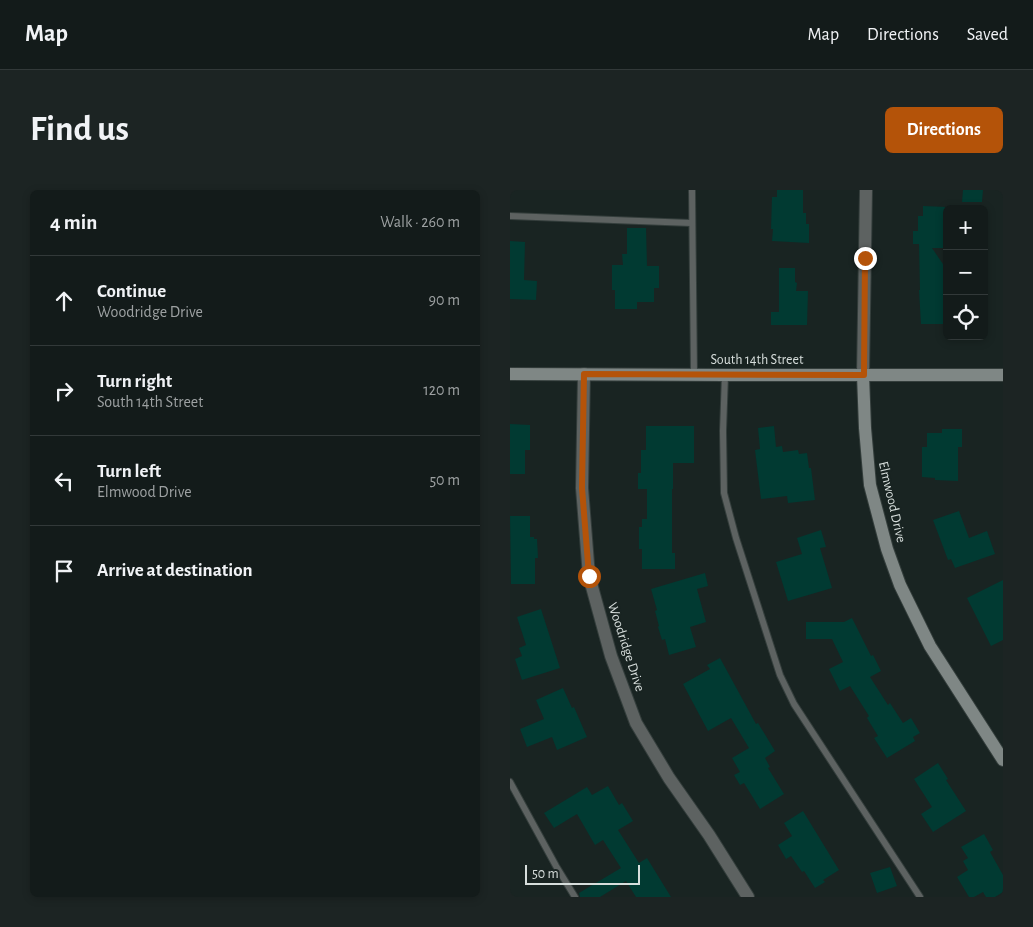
<!DOCTYPE html>
<meta charset="utf-8">
<style>
body{margin:0;font-family:"Alegreya Sans",sans-serif;background:#1c2423;color:#f1f3f6}
.controls{position:absolute;right:15px;top:15px;display:grid;overflow:hidden;border-radius:8px;box-shadow:0 2px 8px #0003}
.controls button{width:45px;height:45px;display:grid;place-items:center;padding:0;border:0;border-bottom:1px solid #323939;background:#131b1a;color:#f1f3f6;font:25px sans-serif}
.scale{position:absolute;left:15px;bottom:12px;width:115px;box-sizing:border-box;padding-left:5px;border:2px solid #d7dedc;border-top:0;font-size:14px;line-height:18px;white-space:nowrap;color:#d7dedc;-webkit-text-stroke:4px #192422;paint-order:stroke}
.stop{position:absolute;width:15px;height:15px;margin:-11px;border:4px solid #b45309;border-radius:50%;background:#fff}
.stop.end{background:#b45309;border-color:#fff;box-shadow:0 1px 5px #0008}
.list{margin:0;padding:0;list-style:none}
h2{display:flex;justify-content:space-between;align-items:center;height:65px;margin:0;padding:0 20px;font-size:21px}
h2 small{font-size:16px;font-weight:400;color:#9da1a2}
.list li{display:grid;grid-template-columns:32px 1fr auto;gap:15px;align-items:center;box-sizing:border-box;height:90px;padding:0 20px;border-top:1px solid #323939}
.list b{display:block;font-size:19px;white-space:nowrap}
.list p{margin:0;font-size:16px;white-space:nowrap;color:#9da1a2}
.list em{font-size:16px;font-style:normal;color:#9da1a2}
.icon{flex:none;width:28px;height:28px;fill:none;stroke:currentColor;stroke-width:2;stroke-linecap:round;stroke-linejoin:round}
.map{position:relative;flex:none;width:493px;height:707px;overflow:hidden;border-radius:8px}
header{display:flex;align-items:center;gap:30px;box-sizing:border-box;height:70px;padding:0 25px;background:#131b1a;border-bottom:1px solid #323939}
header strong{font-size:24px}
nav{display:flex;gap:28px;margin-inline-start:auto;font-size:18px}
.intro{display:flex;align-items:center;justify-content:space-between;box-sizing:border-box;height:120px;padding:0 30px}
h1{margin:0;font-size:35px}
.button{padding:12px 22px;border-radius:8px;background:#b45309;color:#fff;font-size:18px;font-weight:700}
main{display:flex;gap:30px;padding:0 30px}
aside{flex:1;background:#131b1a;border-radius:8px;box-shadow:0 2px 8px #0003}
.map>svg:first-child{display:block}
.building{fill:#013a32}
.lines{fill:none;stroke-linecap:round;stroke-linejoin:round}
.lane-casing{stroke:#343e3c;stroke-width:8}
.street-casing{stroke:#343e3c;stroke-width:14}
.secondary-casing{stroke:#343e3c;stroke-width:14}
.lane{stroke:#5d6261;stroke-width:6}
.street{stroke:#5d6261;stroke-width:12}
.secondary{stroke:#7f8785;stroke-width:12}
.route{stroke:#b45309;stroke-width:6}
.labels{text-anchor:middle;dominant-baseline:central;stroke-width:4;stroke-linejoin:round;paint-order:stroke}
.street-label{font-size:14px;fill:#d7dedc;stroke:#192422}
</style>
<header>
<strong>Map</strong>
<nav><a>Map</a><a>Directions</a><a>Saved</a></nav>
</header>
<div class="intro"><h1>Find us</h1><a class="button">Directions</a></div>
<main>
<aside>
<h2>4 min<small>Walk · 260 m</small></h2>
<ul class="list">
<li><svg class="icon" aria-label="ahead" viewBox="0 0 24 24"><path d="M12 20V5M6 11l6-6 6 6"/></svg><div><b>Continue</b><p>Woodridge Drive</p></div><em>90 m</em></li>
<li><svg class="icon" aria-label="right" viewBox="0 0 24 24"><path d="M7 20v-9h11M14 6l5 5-5 5"/></svg><div><b>Turn right</b><p>South 14th Street</p></div><em>120 m</em></li>
<li><svg class="icon" aria-label="left" viewBox="0 0 24 24"><path d="M17 20v-9H6M10 6l-5 5 5 5"/></svg><div><b>Turn left</b><p>Elmwood Drive</p></div><em>50 m</em></li>
<li><svg class="icon" aria-label="arrive" viewBox="0 0 24 24"><path d="M6 21V4h12l-3 4 3 4H6"/></svg><div><b>Arrive at destination</b></div></li>
</ul>
</aside>
<div class="map">
<svg width="493" height="707" viewBox="0 0 493 707">
<rect width="100%" height="100%" fill="#192422"/>
<path class="building" d="M 267,0 L 293,0 L 293,23 L 296,23 L 296,34 L 299,34 L 299,53 L 262,51 L 263,39 L 261,39 L 262,7 L 267,7 Z
M 453,0 L 473,0 L 472,12 L 452,12 Z
M 413,16 L 437,17 L 437,54 L 434,54 L 434,58 L 422,58 L 437,80 L 437,134 L 411,134 L 409,100 L 410,100 L 409,54 L 403,54 L 403,41 L 408,41 L 408,26 L 413,26 Z
M 117,38 L 136,38 L 137,76 L 149,76 L 149,98 L 144,98 L 144,112 L 127,112 L 127,119 L 105,119 L 105,100 L 102,100 L 102,75 L 113,75 L 112,64 L 117,64 Z
M 0,51 L 15,52 L 14,90 L 27,91 L 26,110 L 0,109 Z
M 269,78 L 285,78 L 285,92 L 287,93 L 286,101 L 298,101 L 297,135 L 261,135 L 261,122 L 269,122 Z
M 0,234 L 20,235 L 20,260 L 15,260 L 15,284 L 0,284 Z
M 136,236 L 184,236 L 184,273 L 163,273 L 163,299 L 162,299 L 162,363 L 165,363 L 165,379 L 132,379 L 132,359 L 129,359 L 129,337 L 132,337 L 132,329 L 137,329 L 137,299 L 128,299 L 128,283 L 131,283 L 131,260 L 136,260 Z
M 264,236 L 266,257 L 272,256 L 273,262 L 288,260 L 289,264 L 297,263 L 299,278 L 301,278 L 305,310 L 278,313 L 277,306 L 251,309 L 245,260 L 250,259 L 248,238 Z
M 432,239 L 452,239 L 452,257 L 448,257 L 448,291 L 425,290 L 425,288 L 412,287 L 412,257 L 417,257 L 417,243 L 432,243 Z
M 449,321 L 459,348 L 477,341 L 485,364 L 445,378 L 441,369 L 438,370 L 423,330 Z
M 0,326 L 20,326 L 20,347 L 24,347 L 24,349 L 27,349 L 28,368 L 25,368 L 25,394 L 1,394 Z
M 311,340 L 316,357 L 310,358 L 322,398 L 278,411 L 266,372 L 292,364 L 287,348 Z
M 195,383 L 198,396 L 187,399 L 196,432 L 180,437 L 186,457 L 159,465 L 155,449 L 152,450 L 148,437 L 149,436 L 145,421 L 147,420 L 141,399 Z
M 493,390 L 493,450 L 481,456 L 457,408 Z
M 31,419 L 50,478 L 12,490 L 5,469 L 12,466 L 9,458 L 16,455 L 7,427 Z
M 342,428 L 361,466 L 363,465 L 371,481 L 360,487 L 378,515 L 380,513 L 393,533 L 401,528 L 410,543 L 403,547 L 405,551 L 377,568 L 364,548 L 368,546 L 357,528 L 359,526 L 340,496 L 330,501 L 319,479 L 333,472 L 322,449 L 296,449 L 296,432 L 334,432 Z
M 210,468 L 246,534 L 248,533 L 265,561 L 255,568 L 260,577 L 258,578 L 274,604 L 250,619 L 234,593 L 230,595 L 224,585 L 230,582 L 222,568 L 239,558 L 221,528 L 198,541 L 173,494 L 200,479 L 197,475 Z
M 53,498 L 62,518 L 64,517 L 77,547 L 47,560 L 42,547 L 17,557 L 10,539 L 34,529 L 26,510 Z
M 428,573 L 438,589 L 436,590 L 456,621 L 423,642 L 411,624 L 422,617 L 404,589 Z
M 98,596 L 109,615 L 112,613 L 123,631 L 108,640 L 129,673 L 137,668 L 161,707 L 126,707 L 116,691 L 90,707 L 70,707 L 69,703 L 111,678 L 93,650 L 85,655 L 67,624 L 44,638 L 34,623 L 77,597 L 82,605 Z
M 293,621 L 329,680 L 313,690 L 315,692 L 305,698 L 294,681 L 292,682 L 281,666 L 276,669 L 268,655 L 282,646 L 274,633 Z
M 474,644 L 483,660 L 480,662 L 493,685 L 493,702 L 485,707 L 476,707 L 473,702 L 464,707 L 459,707 L 447,687 L 458,680 L 453,671 L 458,668 L 451,657 Z
M 380,677 L 387,696 L 367,703 L 360,683 Z"/>
<g class="lines">
<defs>
<path id="lane" d="M 182,0 L 184,185
M 0,26 L 181,33
M 215,185 L 213,241 L 214,303 L 226,348 L 270,485 L 284,514 L 410,707
M 0,592 L 46,676 L 65,707"/>
<path id="street" d="M 74,184 L 72,298 L 79,386 L 101,466 L 126,533 L 159,588 L 199,645 L 238,707
M 353,185 L 356,0"/>
<path id="secondary" d="M 0,184 L 215,185 L 493,185
M 353,185 L 355,238 L 360,295 L 377,359 L 390,395 L 420,456 L 493,570"/>
</defs>
<use href="#lane" class="lane-casing"/>
<use href="#street" class="street-casing"/>
<use href="#secondary" class="secondary-casing"/>
<use href="#lane" class="lane"/>
<use href="#street" class="street"/>
<use href="#secondary" class="secondary"/>
</g>
<g class="lines">
<path class="route" d="M 79,386 L 72,298 L 74,184 L 354,185 L 355,68"/>
</g>
<g class="labels">
<g class="street-label">
<text x="247" y="170">South 14th Street</text>
<text transform="translate(382 312) rotate(77)">Elmwood Drive</text>
<text transform="translate(116 457) rotate(72)">Woodridge Drive</text>
</g>
</g>
</svg>
<div class="controls">
<button>+</button>
<button>−</button>
<button><svg class="icon" aria-label="locate" viewBox="0 0 24 24"><circle cx="12" cy="12" r="6"/><path d="M12 2v4M12 18v4M2 12h4M18 12h4"/></svg></button>
</div>
<div class="scale">50 m</div>
<div class="stop" style="left:79px;top:386px"></div>
<div class="stop end" style="left:355px;top:68px"></div>
</div>
</main>
